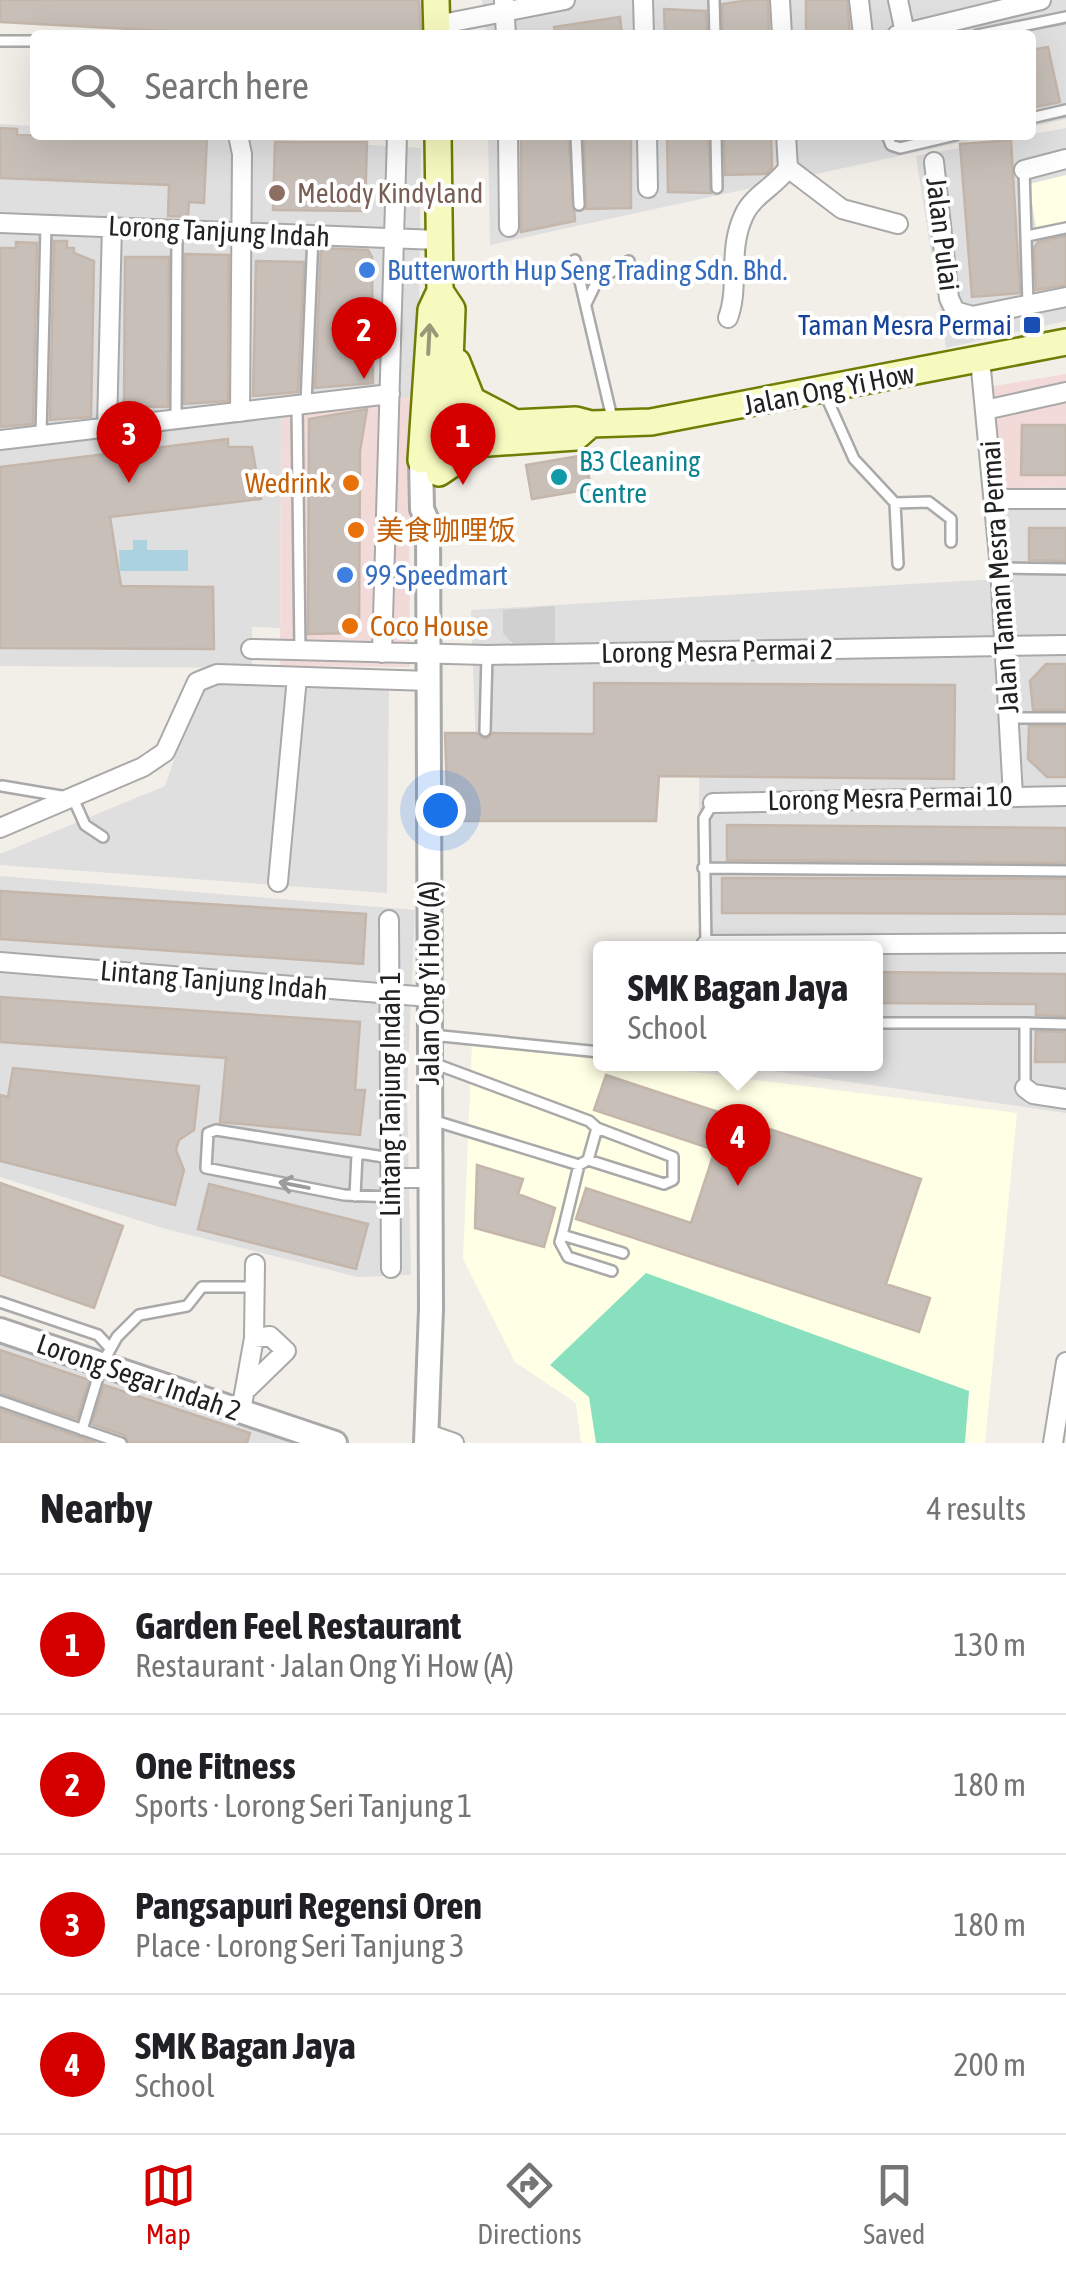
<!DOCTYPE html>
<meta charset="utf-8">
<style>
body{margin:0;font-family:"Asap Condensed","Noto Sans SC",sans-serif;background:#f6f6f6;color:#202124}
.you{position:absolute;left:440px;top:810px;width:35px;height:35px;margin:-25px;border:8px solid #fff;border-radius:50%;background:#1a73e8;box-shadow:0 0 0 15px #1a73e833}
.badge{display:grid;place-items:center;width:65px;height:65px;border-radius:50%;background:#d40000;color:#fff;font-size:32px;font-weight:700}
.pin{position:absolute;translate:-50% -82px;filter:drop-shadow(0 2px 5px #0008)}
.pin::after{content:'';position:absolute;top:52px;width:35px;height:30px;background:inherit;clip-path:polygon(0 0,100% 0,50% 100%)}
.popup{position:absolute;left:593px;top:941px;width:290px;height:130px;box-sizing:border-box;display:grid;place-content:center;border-radius:10px;background:#fff;filter:drop-shadow(0 2px 8px #0005);font-size:32px;white-space:nowrap;color:#757577}
.popup b{font-size:38px;color:#202124}
.popup::after{content:'';position:absolute;left:50%;top:100%;margin-left:-20px;border:20px solid transparent;border-top-color:#fff}
.list{margin:0;padding:0;list-style:none}
h2{display:flex;justify-content:space-between;align-items:center;height:130px;margin:0;padding:0 40px;font-size:42px}
h2 small{font-size:32px;font-weight:400;color:#757577}
.list li{display:grid;grid-template-columns:65px 1fr auto;gap:30px;align-items:center;box-sizing:border-box;height:140px;padding:0 40px;border-top:2px solid #e0e0e0}
.list b{display:block;font-size:38px;white-space:nowrap}
.list p{margin:0;font-size:32px;white-space:nowrap;color:#757577}
.list em{font-size:32px;font-style:normal;color:#757577}
.icon{flex:none;width:55px;height:55px;fill:none;stroke:currentColor;stroke-width:2;stroke-linecap:round;stroke-linejoin:round}
.map{position:relative;flex:none;width:1066px;height:1443px;overflow:hidden}
.search{position:absolute;background:#fff;box-shadow:0 10px 40px #0002;left:30px;right:30px;top:30px;height:110px;display:flex;align-items:center;gap:25px;box-sizing:border-box;padding:0 35px;border-radius:10px;color:#757577;font-size:38px}
.sheet{height:690px;background:#fff}
nav{display:flex;justify-content:space-around;align-items:center;box-sizing:border-box;height:140px;border-top:2px solid #e0e0e0;background:#fff;font-size:28px;color:#757577}
nav a{display:grid;justify-items:center;gap:5px}
nav .on{color:#d40000}
.map>svg:first-child{display:block}
.residential{fill:#e0dfdf}
.commercial{fill:#f2dad9}
.education{fill:#ffffe5}
.religious{fill:#d0d0d0}
.pitch{fill:#88e0be}
.water{fill:#aad3df}
.building{fill:#c7bfb8;stroke:#c4b6ab;stroke-width:2.5}
.lines{fill:none;stroke-linecap:round;stroke-linejoin:round}
.service-casing{stroke:#a9a9a9;stroke-width:14}
.minor-casing{stroke:#a9a9a9;stroke-width:22}
.tertiary-casing{stroke:#a9a9a9;stroke-width:28}
.secondary-casing{stroke:#707d05;stroke-width:30}
.service{stroke:#fff;stroke-width:9}
.minor{stroke:#fff;stroke-width:18}
.tertiary{stroke:#fff;stroke-width:22}
.secondary{stroke:#f7fabf;stroke-width:25}
.oneway{stroke:#979978}
.oneway2{stroke:#9c9c9c}
.education-dot{fill:#8d6e63;stroke:#fff;stroke-width:4}
.shop-dot{fill:#3f7fe0;stroke:#fff;stroke-width:4}
.transit-dot{fill:#1a4fb4;stroke:#fff;stroke-width:4}
.culture-dot{fill:#0f9aa8;stroke:#fff;stroke-width:4}
.food-dot{fill:#e8710a;stroke:#fff;stroke-width:4}
.labels{text-anchor:middle;dominant-baseline:central;stroke-width:8;stroke-linejoin:round;paint-order:stroke}
.education-label{font-size:28px;fill:#785e54;stroke:#fff;text-anchor:start}
.street-label{font-size:28px;fill:#222;stroke:#fff}
.shop-label{font-size:28px;fill:#366cbe;stroke:#fff;text-anchor:start}
.transit-label{font-size:28px;fill:#164399;stroke:#fff;text-anchor:end}
.culture-label{font-size:28px;fill:#0d838f;stroke:#fff;text-anchor:start}
.food-label{font-size:28px;fill:#c56008;stroke:#fff;text-anchor:start}
</style>
<div class="map">
<svg width="1066" height="1443" viewBox="0 0 1066 1443">
<rect width="100%" height="100%" fill="#f2efe9"/>
<path class="residential" d="M 482,0 L 1066,0 L 1066,119 L 1031,127 L 1031,35 L 486,35 Z
M 0,124 L 35,126 L 35,135 L 199,135 L 421,148 L 418,396 L 281,417 L 280,628 L 252,627 L 252,668 L 0,666 L 0,451 L 126,435 L 0,448 Z
M 1066,128 L 1066,321 L 946,348 L 916,156 Z
M 488,135 L 995,135 L 490,245 Z
M 1066,487 L 1066,1113 L 724,1064 L 876,1064 L 876,948 L 700,948 L 699,744 L 476,750 L 471,610 L 997,579 L 989,489 Z
M 389,675 L 387,893 L 0,865 L 0,854 L 165,786 L 200,684 Z
M 0,876 L 415,910 L 407,1093 L 411,1275 L 358,1277 L 166,1229 L 0,1177 Z
M 0,1343 L 298,1443 L 0,1443 Z"/>
<path class="commercial" d="M 1066,374 L 1066,487 L 989,489 L 982,388 Z
M 418,396 L 409,484 L 410,667 L 280,666 L 281,417 Z"/>
<path class="education" d="M 1066,175 L 1066,223 L 1036,229 L 1029,184 Z
M 472,1044 L 1017,1113 L 985,1443 L 581,1443 L 576,1403 L 515,1362 L 463,1259 Z"/>
<path class="religious" d="M 555,606 L 555,645 L 516,647 L 503,633 L 503,610 Z"/>
<path class="pitch" d="M 646,1273 L 969,1391 L 965,1443 L 596,1443 L 589,1397 L 550,1365 Z"/>
<path class="water" d="M 133,540 L 147,540 L 147,550 L 188,550 L 188,571 L 120,571 L 119,550 L 133,550 Z"/>
<path class="building" d="M 0,0 L 419,0 L 421,35 L 241,35 L 0,22 Z
M 749,0 L 768,0 L 769,35 L 723,35 L 722,4 Z
M 806,0 L 847,0 L 850,35 L 806,35 Z
M 664,9 L 706,11 L 707,35 L 665,35 Z
M 620,17 L 622,35 L 555,35 L 554,27 Z
M 1048,47 L 1060,102 L 1031,108 L 1031,50 Z
M 0,128 L 17,129 L 17,135 L 207,136 L 204,203 L 189,202 L 188,217 L 168,216 L 169,185 L 0,178 Z
M 521,135 L 568,135 L 575,221 L 521,232 Z
M 584,135 L 631,135 L 631,208 L 586,209 Z
M 667,135 L 708,135 L 711,193 L 668,192 Z
M 724,135 L 771,135 L 772,168 L 766,174 L 725,175 Z
M 1011,140 L 1020,293 L 972,297 L 960,144 Z
M 275,142 L 367,142 L 365,211 L 273,210 Z
M 1066,236 L 1066,285 L 1036,290 L 1034,248 L 1038,242 Z
M 54,241 L 67,241 L 67,248 L 74,248 L 74,253 L 94,261 L 91,417 L 50,420 Z
M 16,242 L 37,243 L 33,424 L 0,427 L 0,248 L 16,248 Z
M 321,248 L 368,250 L 372,257 L 373,383 L 315,388 Z
M 185,254 L 229,255 L 228,401 L 184,404 Z
M 125,257 L 169,257 L 168,407 L 124,406 Z
M 256,261 L 304,262 L 298,392 L 253,396 Z
M 367,409 L 360,451 L 359,633 L 308,634 L 309,419 Z
M 1022,425 L 1066,425 L 1066,475 L 1021,475 Z
M 228,439 L 228,447 L 252,447 L 261,499 L 110,517 L 121,586 L 213,587 L 214,649 L 0,648 L 0,467 Z
M 585,455 L 591,489 L 532,499 L 526,465 Z
M 1029,528 L 1066,528 L 1066,561 L 1029,560 Z
M 1046,664 L 1066,664 L 1066,710 L 1033,710 L 1030,681 Z
M 594,683 L 955,685 L 954,779 L 659,776 L 656,821 L 448,821 L 445,733 L 477,733 L 486,739 L 493,733 L 594,734 Z
M 1029,726 L 1066,726 L 1066,777 L 1047,777 L 1028,759 Z
M 727,825 L 1066,828 L 1066,863 L 727,860 Z
M 722,878 L 1066,879 L 1066,914 L 722,913 Z
M 0,891 L 366,914 L 363,964 L 0,939 Z
M 876,972 L 1066,974 L 1066,1016 L 1036,1015 L 1036,1004 L 876,1003 Z
M 0,997 L 360,1022 L 355,1090 L 365,1090 L 360,1135 L 220,1122 L 226,1058 L 0,1042 Z
M 1036,1031 L 1066,1032 L 1066,1062 L 1035,1062 Z
M 13,1068 L 199,1086 L 194,1130 L 179,1140 L 176,1150 L 184,1170 L 175,1205 L 0,1161 L 0,1095 L 8,1097 Z
M 606,1075 L 921,1179 L 886,1284 L 930,1298 L 919,1332 L 576,1219 L 586,1188 L 691,1223 L 715,1150 L 594,1110 Z
M 477,1165 L 523,1179 L 518,1194 L 555,1208 L 544,1247 L 475,1228 Z
M 0,1183 L 123,1226 L 94,1308 L 0,1275 Z
M 209,1184 L 368,1224 L 356,1269 L 198,1229 Z
M 0,1350 L 89,1380 L 77,1419 L 0,1393 Z
M 104,1385 L 250,1433 L 247,1443 L 129,1443 L 124,1435 L 92,1424 Z
M 0,1410 L 79,1437 L 96,1443 L 0,1443 Z"/>
<g class="lines">
<defs>
<path id="service" d="M 714,0 L 715,35
M 977,35 L 1066,17
M 0,41 L 35,41
M 1031,118 L 1066,110
M 576,135 L 579,205
M 716,135 L 717,188
M 887,135 L 891,145 L 900,148 L 955,135
M 1024,170 L 1028,304
M 1027,236 L 1066,228
M 575,260 L 612,418
M 586,304 L 597,281 L 629,261
M 824,392 L 854,459 L 895,503 L 929,502 L 951,519 L 951,542
M 306,403 L 313,235
M 297,405 L 300,651
M 176,419 L 177,231
M 41,435 L 46,226
M 895,503 L 898,564
M 1000,568 L 1066,569
M 1010,718 L 1066,718
M 485,731 L 487,655
M 2,786 L 73,798 L 85,825 L 103,837
M 703,868 L 1066,871
M 706,947 L 704,818 L 713,803
M 876,1023 L 1025,1023 L 1025,1088
M 1025,1023 L 1066,1024
M 432,1035 L 600,1052
M 433,1063 L 589,1121 L 597,1128
M 432,1120 L 579,1165 L 588,1160 L 597,1128 L 673,1157 L 673,1180 L 664,1184 L 588,1160
M 390,1158 L 216,1130 L 208,1133 L 206,1168 L 344,1195 L 391,1197
M 579,1165 L 562,1235 L 623,1253
M 355,1196 L 357,1155
M 562,1235 L 560,1242 L 568,1257 L 612,1271
M 0,1302 L 98,1335 L 109,1347
M 0,1401 L 121,1443
M 82,1430 L 102,1364 L 117,1337 L 139,1315 L 187,1306 L 202,1287 L 256,1287"/>
<path id="minor" d="M 643,0 L 644,35
M 780,0 L 782,35
M 859,0 L 863,35
M 898,0 L 905,33
M 504,1 L 506,35
M 437,25 L 565,0
M 897,35 L 1041,0
M 238,135 L 242,154 L 240,412
M 508,135 L 509,227
M 647,135 L 648,188
M 934,162 L 949,298 L 955,311 L 972,316 L 1066,297
M 788,168 L 842,209 L 898,224
M 1024,170 L 1066,159
M 0,223 L 438,240
M 728,318 C 740,286 727,251 744,215 C 753,195 776,186 788,168 L 786,135
M 980,359 L 1000,568 L 1013,796
M 985,410 L 1066,392
M 107,427 L 112,225
M 0,440 L 390,394
M 994,499 L 1066,499
M 251,649 L 487,655 L 1066,645
M 382,653 L 397,135
M 713,803 L 1066,796
M 0,828 L 143,767 L 165,752 L 197,682 L 217,674 L 429,681
M 278,882 L 297,677
M 389,920 L 391,1268
M 706,945 L 1066,943
M 0,962 L 429,997
M 1025,1088 L 1033,1094 L 1066,1099
M 391,1178 L 429,1178
M 248,1388 L 286,1351 L 270,1336 L 254,1338
M 241,1411 L 254,1338 L 255,1264
M 428,1434 L 454,1443
M 1053,1443 L 1066,1362"/>
<path id="tertiary" d="M 421,460 L 422,509 L 428,523 L 431,1309 L 426,1443
M 0,1330 L 335,1443"/>
<path id="secondary" d="M 436,0 L 437,35
M 440,291 L 452,309 L 447,441
M 457,362 L 472,400 L 510,420
M 446,446 L 576,437 L 591,424
M 421,460 L 448,426 L 576,420 L 591,424 L 651,422 L 1066,342
M 421,460 L 431,310 L 440,291 L 438,135
M 439,473 L 476,448"/>
</defs>
<use href="#service" class="service-casing"/>
<use href="#minor" class="minor-casing"/>
<use href="#tertiary" class="tertiary-casing"/>
<use href="#secondary" class="secondary-casing"/>
<use href="#service" class="service"/>
<use href="#minor" class="minor"/>
<use href="#tertiary" class="tertiary"/>
<use href="#secondary" class="secondary"/>
</g>
<defs><path id="oneway-shaft" d="M-6 0H5M1.5-3L5.5 0L1.5 3" fill="none" stroke-width="1.6" stroke-linecap="round" stroke-linejoin="round" transform="scale(2.5)"/></defs>
<use class="oneway" href="#oneway-shaft" transform="translate(429 339) rotate(-87)"/>
<use class="oneway2" href="#oneway-shaft" transform="translate(294 1185) rotate(-169)"/>
<circle class="education-dot" cx="277" cy="193" r="10"/>
<g class="shop-dot">
<circle cx="367" cy="270" r="10"/>
<circle cx="345" cy="575" r="10"/>
</g>
<rect class="transit-dot" x="1022" y="315" width="20" height="20" rx="5"/>
<circle class="culture-dot" cx="559" cy="477" r="10"/>
<g class="food-dot">
<circle cx="351" cy="483" r="10"/>
<circle cx="356" cy="530" r="10"/>
<circle cx="350" cy="626" r="10"/>
</g>
<g class="labels">
<g class="education-label">
<text x="297" y="193">Melody Kindyland</text>
</g>
<g class="street-label">
<text transform="translate(219 231) rotate(3)">Lorong Tanjung Indah</text>
<text transform="translate(943 234) rotate(83)">Jalan Pulai</text>
<text transform="translate(829 389) rotate(-11)">Jalan Ong Yi How</text>
<text transform="translate(999 577) rotate(-94)">Jalan Taman Mesra Permai</text>
<text transform="translate(717 651) rotate(-1)">Lorong Mesra Permai 2</text>
<text transform="translate(890 798) rotate(-1)">Lorong Mesra Permai 10</text>
<text transform="translate(214 980) rotate(5)">Lintang Tanjung Indah</text>
<text transform="translate(429 983) rotate(-90)">Jalan Ong Yi How (A)</text>
<text transform="translate(390 1094) rotate(-90)">Lintang Tanjung Indah 1</text>
<text transform="translate(139 1377) rotate(19)">Lorong Segar Indah 2</text>
</g>
<g class="shop-label">
<text x="387" y="270">Butterworth Hup Seng Trading Sdn. Bhd.</text>
<text x="365" y="575">99 Speedmart</text>
</g>
<g class="transit-label">
<text x="1012" y="325">Taman Mesra Permai</text>
</g>
<g class="culture-label">
<text x="579" y="461">B3 Cleaning<tspan x="579" dy="32">Centre</tspan></text>
</g>
<g class="food-label">
<text x="331" y="483" text-anchor="end">Wedrink</text>
<text x="376" y="530">美食咖哩饭</text>
<text x="370" y="626">Coco House</text>
</g>
</g>
</svg>
<div class="you"></div>
<div class="pin badge" style="left:463px;top:485px">1</div>
<div class="pin badge" style="left:364px;top:379px">2</div>
<div class="pin badge" style="left:129px;top:483px">3</div>
<div class="pin badge" style="left:738px;top:1186px">4</div>
<div class="popup"><b>SMK Bagan Jaya</b>School</div>
<div class="search"><svg class="icon" aria-label="search" viewBox="0 0 24 24"><circle cx="10" cy="10" r="6"/><path d="M15 15l6 6"/></svg>Search here</div>
</div>
<section class="sheet">
<h2>Nearby<small>4 results</small></h2>
<ul class="list">
<li><span class="badge">1</span><div><b>Garden Feel Restaurant</b><p>Restaurant · Jalan Ong Yi How (A)</p></div><em>130 m</em></li>
<li><span class="badge">2</span><div><b>One Fitness</b><p>Sports · Lorong Seri Tanjung 1</p></div><em>180 m</em></li>
<li><span class="badge">3</span><div><b>Pangsapuri Regensi Oren</b><p>Place · Lorong Seri Tanjung 3</p></div><em>180 m</em></li>
<li><span class="badge">4</span><div><b>SMK Bagan Jaya</b><p>School</p></div><em>200 m</em></li>
</ul>
</section>
<nav>
<a class="on"><svg class="icon" aria-label="map" viewBox="0 0 24 24"><path d="M3 6l6-2 6 2 6-2v14l-6 2-6-2-6 2zM9 4v14M15 6v14"/></svg>Map</a>
<a><svg class="icon" aria-label="directions" viewBox="0 0 24 24"><path d="M12 3l9 9-9 9-9-9zM9 14v-3h6M13 9l2 2-2 2"/></svg>Directions</a>
<a><svg class="icon" aria-label="saved" viewBox="0 0 24 24"><path d="M7 4h10v16l-5-4-5 4z"/></svg>Saved</a>
</nav>
